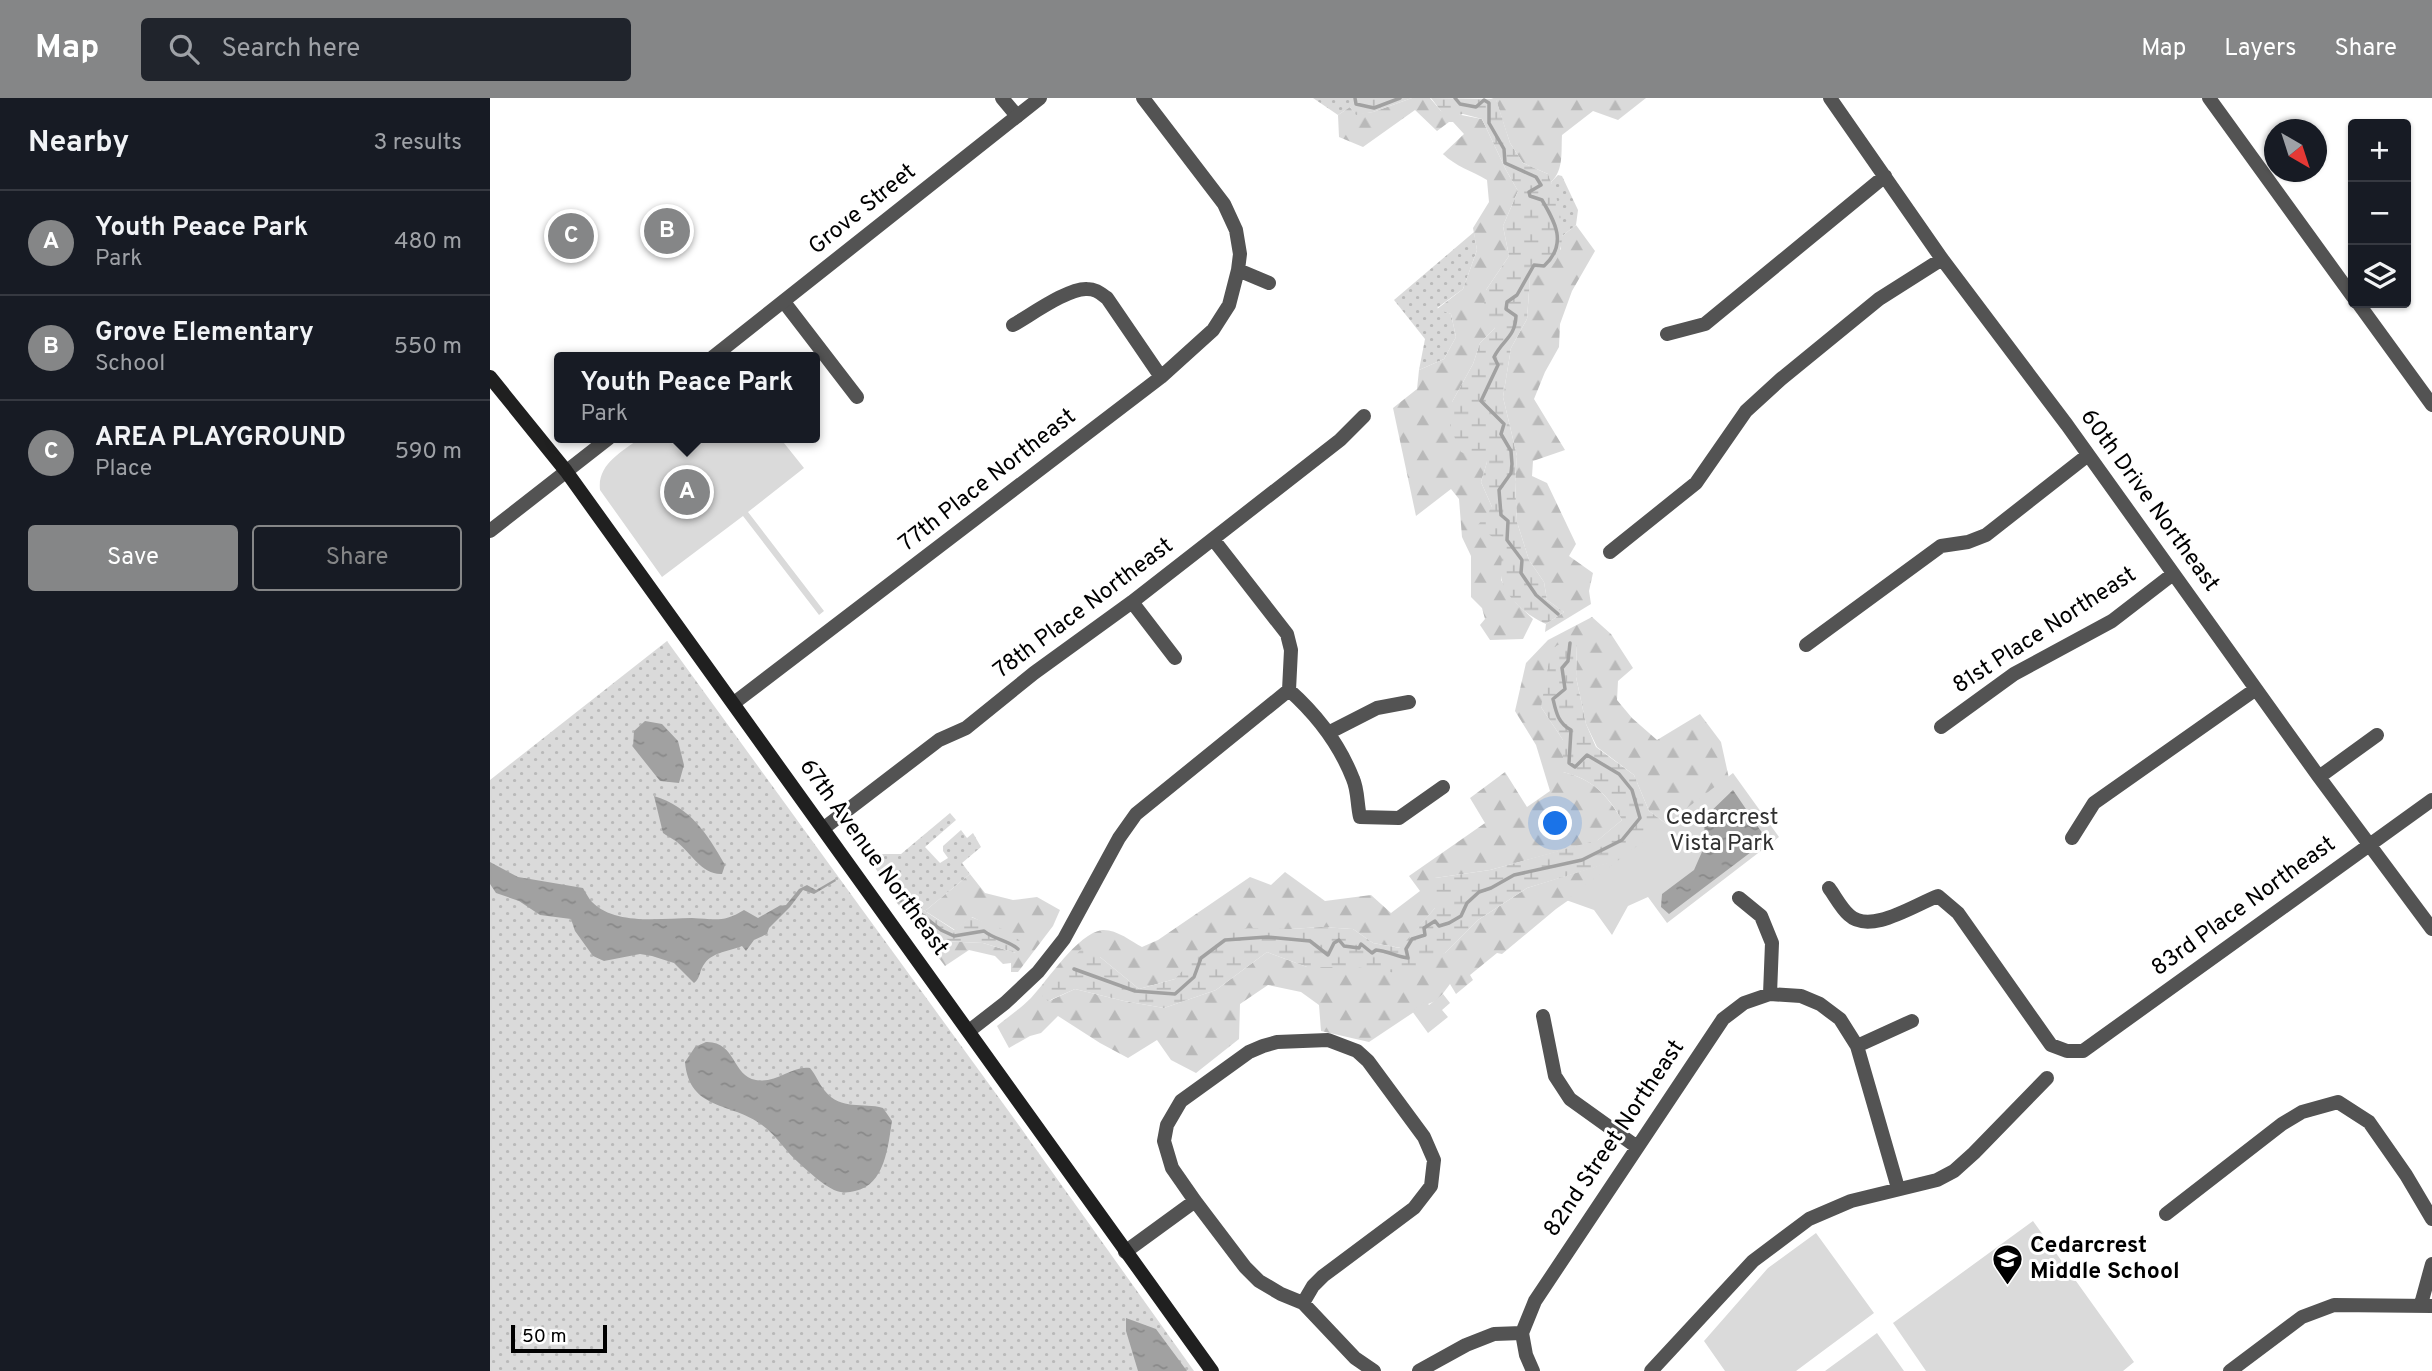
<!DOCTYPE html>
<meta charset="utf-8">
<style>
body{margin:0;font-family:Overpass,sans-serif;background:#20242c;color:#f1f3f6}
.controls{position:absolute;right:21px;top:21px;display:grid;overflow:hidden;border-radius:7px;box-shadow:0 2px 5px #0004}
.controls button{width:63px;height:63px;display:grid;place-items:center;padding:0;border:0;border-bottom:2px solid #363941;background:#171b24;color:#f1f3f6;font:35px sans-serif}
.compass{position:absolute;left:1774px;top:21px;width:63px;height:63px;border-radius:50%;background:#171b24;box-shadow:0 2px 5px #0004;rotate:141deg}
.scale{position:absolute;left:21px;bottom:18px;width:96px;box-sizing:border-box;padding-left:7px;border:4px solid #000;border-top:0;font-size:19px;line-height:24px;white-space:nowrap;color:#000;-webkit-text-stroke:5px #fff;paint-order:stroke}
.you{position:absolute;left:1066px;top:726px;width:24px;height:24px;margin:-18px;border:5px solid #fff;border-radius:50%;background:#1a73e8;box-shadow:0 0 0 10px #1a73e833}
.badge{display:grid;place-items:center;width:46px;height:46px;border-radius:50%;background:#858687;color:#fff;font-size:23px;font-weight:700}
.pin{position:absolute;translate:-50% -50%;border:4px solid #fff;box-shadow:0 2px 7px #0006}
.popup{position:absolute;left:64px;top:254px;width:266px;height:91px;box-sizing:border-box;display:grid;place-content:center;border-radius:7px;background:#171b24;filter:drop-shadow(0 2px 5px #0005);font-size:23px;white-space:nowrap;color:#9ea1a6}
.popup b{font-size:26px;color:#f1f3f6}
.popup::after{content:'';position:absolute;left:50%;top:100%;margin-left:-14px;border:14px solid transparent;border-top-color:#171b24}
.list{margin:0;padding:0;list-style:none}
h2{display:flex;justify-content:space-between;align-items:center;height:91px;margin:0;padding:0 28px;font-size:30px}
h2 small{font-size:23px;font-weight:400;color:#9ea1a6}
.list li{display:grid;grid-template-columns:46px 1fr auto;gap:21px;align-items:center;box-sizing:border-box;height:105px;padding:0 28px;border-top:2px solid #363941}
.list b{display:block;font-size:26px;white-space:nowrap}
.list p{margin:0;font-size:23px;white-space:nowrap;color:#9ea1a6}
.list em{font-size:23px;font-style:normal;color:#9ea1a6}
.actions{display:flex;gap:14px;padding:21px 28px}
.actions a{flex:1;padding:16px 0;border:2px solid #858687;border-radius:7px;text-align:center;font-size:24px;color:#858687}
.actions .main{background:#858687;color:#fff}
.icon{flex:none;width:38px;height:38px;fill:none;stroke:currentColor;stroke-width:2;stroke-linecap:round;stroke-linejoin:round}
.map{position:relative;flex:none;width:1942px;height:1273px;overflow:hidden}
header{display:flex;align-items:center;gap:42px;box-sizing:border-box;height:98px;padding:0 35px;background:#858687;color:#fff}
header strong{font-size:33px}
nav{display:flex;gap:38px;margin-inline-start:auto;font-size:24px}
.search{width:490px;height:63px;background:#20242c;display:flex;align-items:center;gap:18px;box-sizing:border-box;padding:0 24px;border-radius:7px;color:#9ea1a6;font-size:26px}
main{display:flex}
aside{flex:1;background:#171b24}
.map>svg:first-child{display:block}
.grass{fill:url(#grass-dots)}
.forest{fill:url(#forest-firs)}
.wetland{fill:url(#wetland-marsh)}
.park{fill:#dadada}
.water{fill:url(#water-ripples)}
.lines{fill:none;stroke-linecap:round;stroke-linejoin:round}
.stream{stroke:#a1a1a1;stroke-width:3.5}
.minor{stroke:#535353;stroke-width:14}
.tertiary{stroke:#535353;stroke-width:14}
.secondary{stroke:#202020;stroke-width:14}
.labels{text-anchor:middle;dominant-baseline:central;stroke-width:6;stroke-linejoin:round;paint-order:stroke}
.street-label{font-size:23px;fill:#000;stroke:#fff}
.park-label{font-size:23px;fill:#313131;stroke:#fff}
.poi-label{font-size:23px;font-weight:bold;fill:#000;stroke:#fff;text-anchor:start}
</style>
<header>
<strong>Map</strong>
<div class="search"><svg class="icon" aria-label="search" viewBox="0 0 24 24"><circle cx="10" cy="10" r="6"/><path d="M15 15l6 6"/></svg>Search here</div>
<nav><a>Map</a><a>Layers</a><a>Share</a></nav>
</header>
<main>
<aside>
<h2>Nearby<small>3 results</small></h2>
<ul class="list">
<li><span class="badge">A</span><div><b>Youth Peace Park</b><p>Park</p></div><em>480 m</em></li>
<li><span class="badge">B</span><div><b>Grove Elementary</b><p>School</p></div><em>550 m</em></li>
<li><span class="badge">C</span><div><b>AREA PLAYGROUND</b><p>Place</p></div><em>590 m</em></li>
</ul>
<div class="actions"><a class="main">Save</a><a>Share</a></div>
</aside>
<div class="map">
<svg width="1942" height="1273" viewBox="0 0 1942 1273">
<defs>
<pattern id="grass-dots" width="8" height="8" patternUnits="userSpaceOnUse" patternTransform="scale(1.75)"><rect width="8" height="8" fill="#dadada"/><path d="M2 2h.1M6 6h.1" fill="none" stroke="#b9b9b9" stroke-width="1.8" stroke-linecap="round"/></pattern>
<pattern id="forest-firs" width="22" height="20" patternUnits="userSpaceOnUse" patternTransform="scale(1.75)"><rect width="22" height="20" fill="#dadada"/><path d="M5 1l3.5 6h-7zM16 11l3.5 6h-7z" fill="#b9b9b9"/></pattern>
<pattern id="wetland-marsh" width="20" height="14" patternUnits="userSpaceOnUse" patternTransform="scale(1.75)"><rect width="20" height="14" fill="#dadada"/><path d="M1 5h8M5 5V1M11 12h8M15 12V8" fill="none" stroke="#b9b9b9"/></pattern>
<pattern id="water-ripples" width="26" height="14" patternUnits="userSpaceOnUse" patternTransform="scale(1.75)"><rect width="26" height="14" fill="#a1a1a1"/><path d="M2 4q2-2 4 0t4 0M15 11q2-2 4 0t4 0" fill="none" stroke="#898989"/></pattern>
</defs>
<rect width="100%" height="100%" fill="#fff"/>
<path class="grass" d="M 823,0 L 860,0 L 860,9 L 848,17 Z
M 1068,77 L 1072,78 L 1088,112 L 1086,127 L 1071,139 L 1071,123 L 1061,84 Z
M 984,134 L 987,152 L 973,191 L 947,210 L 961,216 L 966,239 L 954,261 L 929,272 L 935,241 L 904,202 Z
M 177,543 L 533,1033 L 704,1273 L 0,1273 L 0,682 Z
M 460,715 L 466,722 L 435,749 L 450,765 L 458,760 L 453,753 L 453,748 L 471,732 L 477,740 L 483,735 L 491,749 L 472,765 L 480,776 L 435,813 L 403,795 L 375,756 L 411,756 Z"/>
<path class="forest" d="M 922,0 L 940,0 L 951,13 L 992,21 L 1016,72 L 1028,93 L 1013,128 L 1019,158 L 996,192 L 1005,230 L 990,245 L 983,266 L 962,304 L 997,364 L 991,384 L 1002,409 L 1014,448 L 1011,482 L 1026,505 L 1043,521 L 1033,541 L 1000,542 L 990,527 L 995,521 L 992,510 L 981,499 L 981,458 L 972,439 L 969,401 L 961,391 L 926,418 L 903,310 L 927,291 L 929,272 L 954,261 L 966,239 L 961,216 L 947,211 L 973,191 L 987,152 L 983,130 L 999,104 L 997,82 C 982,73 965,68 953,56 L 974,36 L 963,24 L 959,24 L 947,33 L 925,12 L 873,49 L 849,39 L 848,17 L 860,9 L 866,16 L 883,14 Z
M 1001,0 L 1156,0 L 1128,22 L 1103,13 L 1072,37 C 1071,54 1074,72 1061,84 L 1058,76 L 1033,65 L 1020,45 L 1006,2 Z
M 1086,127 L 1105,153 L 1082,193 L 1070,226 L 1069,249 L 1055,274 L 1044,301 L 1075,352 L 1043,363 L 1042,378 L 1057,385 L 1086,446 L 1079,458 L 1103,475 L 1099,493 L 1101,506 L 1055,534 L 1056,526 L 1074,514 L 1057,502 L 1054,484 L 1039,462 L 1027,424 L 1025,384 L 1027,358 L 1013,299 L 1021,250 L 1037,221 L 1040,179 L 1071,151 L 1071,139 Z
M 1102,519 L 1121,536 L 1143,570 L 1128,583 L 1127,602 L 1142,620 L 1167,642 L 1210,616 L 1231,644 L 1240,685 L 1190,736 L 1159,713 L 1144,677 L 1107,649 L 1096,626 L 1086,579 L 1087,545 L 1051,609 L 1073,642 L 1073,674 C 1103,681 1117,697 1132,722 L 1107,743 L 1000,772 L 945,780 L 945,810 L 911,850 L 883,845 L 863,831 L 831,829 L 801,831 L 685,881 L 649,891 L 610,859 L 559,903 L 585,891 L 634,903 L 674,910 L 726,892 L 777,854 L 817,869 L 865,869 L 955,855 L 988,822 L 1037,790 L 1120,764 L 1120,773 L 1066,811 L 1012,856 L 1007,855 L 980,877 L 983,882 L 966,896 L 960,886 L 948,902 L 933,908 L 879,944 L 831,933 L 829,907 L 811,894 L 778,887 L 750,906 L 749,941 L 706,975 L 681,962 L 667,942 L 638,960 L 610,945 L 568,918 L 551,935 L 540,938 L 519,950 L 507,928 C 518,919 531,910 541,900 C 558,882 587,836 612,832 C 626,831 641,843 652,849 L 668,842 L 760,779 L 781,787 L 795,774 L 835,803 L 881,797 L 901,815 L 930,793 L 919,778 L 995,725 L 980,700 L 1015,674 L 1037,709 L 1060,693 L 1046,647 L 1025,613 L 1036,565 L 1058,542 Z
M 480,776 L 495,795 L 523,802 L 547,799 L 570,812 L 563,828 L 528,874 L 521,874 L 521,865 L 513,866 L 505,858 L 479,852 L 455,868 L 420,822 L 450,843 L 493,845 L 526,855 L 500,828 L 482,819 L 465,832 L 435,813 Z"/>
<path class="wetland" d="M 860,0 L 922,0 L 883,14 L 866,17 L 860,9 Z
M 941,0 L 1006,1 L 1020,45 L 1033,65 L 1058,76 C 1068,100 1083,148 1060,170 C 1056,174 1046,177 1040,179 L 1037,221 L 1021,250 L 1013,299 L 1027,358 L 1025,384 L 1027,424 L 1039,462 L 1054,484 L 1057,502 L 1074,514 L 1056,526 C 1039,519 1018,502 1012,483 C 1009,474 1013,458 1013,448 L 988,427 L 1002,409 L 991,384 L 997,364 L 971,354 L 960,329 L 962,304 L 983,266 L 990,245 L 1005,230 L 993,216 L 996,192 L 1019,158 L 1013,128 L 1028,93 L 1016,72 L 992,21 L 973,16 L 961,19 L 951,13 Z
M 1073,544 L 1087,545 L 1086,579 L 1096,626 L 1106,649 L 1144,677 L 1159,713 L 1190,736 L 1120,788 L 1119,765 L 1037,790 L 988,822 L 955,855 L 914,876 L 865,869 L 817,869 L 777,854 L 726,892 L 674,910 L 634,903 L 585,891 L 558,903 L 552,898 L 591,851 L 610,859 L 649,891 L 685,881 L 726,836 L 758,830 L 801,831 L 831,829 L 863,831 L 883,845 L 910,850 L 945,810 L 945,780 L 1000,772 L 1108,742 L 1132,722 C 1117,696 1102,681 1073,674 L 1073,642 L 1051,609 L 1061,551 Z
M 407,795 L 464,832 L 481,819 L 520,834 L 532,845 L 526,855 L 493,845 L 450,843 L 420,822 L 404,801 Z"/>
<path class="park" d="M 150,340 L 290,340 L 314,370 L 258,414 L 334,513 L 329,517 L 253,418 L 172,479 L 110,392 C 107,366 132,354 150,340 Z
M 1243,675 L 1289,739 L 1177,825 L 1158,799 L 1138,808 L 1122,837 L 1104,812 L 1076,802 Z
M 953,896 L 960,905 L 952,912 L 958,919 L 938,935 L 922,913 L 936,903 L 939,907 Z
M 1543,1123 L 1644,1264 L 1633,1273 L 1436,1273 L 1403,1225 Z
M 1326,1135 L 1384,1215 L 1306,1273 L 1235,1273 L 1214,1243 L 1278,1170 Z
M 1387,1235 L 1414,1273 L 1335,1273 Z"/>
<path class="water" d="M 155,623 L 172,626 L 188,643 L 194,667 L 189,685 L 170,683 L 143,649 L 144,633 Z
M 1243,692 L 1275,739 L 1269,748 L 1179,816 L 1171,809 L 1172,796 L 1204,772 L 1215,747 L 1214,720 Z
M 164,698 C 200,709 217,735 235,767 L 232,776 C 212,777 201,755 187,744 C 183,741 177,738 173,735 Z
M 0,764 L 28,779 L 93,790 C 96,795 99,801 102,804 C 126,828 172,820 202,820 C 225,821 233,825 254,812 L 268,820 L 289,808 L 296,807 L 309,791 L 317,787 L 326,792 L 345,781 L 346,783 L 324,796 L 313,792 L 300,809 L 279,830 L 277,836 L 264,842 L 256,853 L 252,848 C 240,853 223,854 215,865 C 209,872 211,880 204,885 L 184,865 L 162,858 L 150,856 L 114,863 L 103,858 L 85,833 L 81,821 L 50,817 L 29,803 L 6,795 L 0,786 Z
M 216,944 C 246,943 242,978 266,982 C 286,986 303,967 320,970 C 326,977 329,986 335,993 C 351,1013 373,1004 393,1010 L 402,1023 C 398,1048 395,1087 365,1093 C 358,1095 350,1095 344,1092 C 332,1086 320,1075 310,1066 C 296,1054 287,1038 272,1027 C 242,1004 199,1013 195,964 L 205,949 Z
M 636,1220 L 666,1231 L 697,1273 L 648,1273 L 636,1233 Z"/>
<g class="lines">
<path class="stream" d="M 865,0 L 866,6 L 884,10 L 910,0
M 965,0 L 970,6 L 986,9 L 994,2 L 999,5 L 999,25 L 1014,51 L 1015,65 L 1046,79 L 1051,87 L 1039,94 L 1040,98 L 1052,102 C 1065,124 1078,146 1054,168 L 1044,167 L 1027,197 L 1017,204 L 1016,211 L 1026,218 C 1025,240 1013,241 1004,259 L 1008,267 L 991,303 L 1014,326 L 1011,336 L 1021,353 L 1022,366 L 1021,375 L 1009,392 L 1011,417 L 1018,423 L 1017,442 L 1032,462 L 1031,475 L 1046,497 L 1068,516
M 406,800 L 420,807 L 451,832 L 464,838 L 494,833 C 505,842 518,842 528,851
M 584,871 L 645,893 L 685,896 L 704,879 L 711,860 L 735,842 L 777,839 L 820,843 L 838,857 L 844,845 L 849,842 L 854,848 L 869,850 L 871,846 L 882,855 L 886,852 C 898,853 907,859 918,860 L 916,851 L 922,841 L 935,837 L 934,830 L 945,823 L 949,828 L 959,825 L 971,818 L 977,805 L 989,794 L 1001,790 L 1024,777 L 1092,762 L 1132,742 L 1150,720 L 1142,692 L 1129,676 L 1097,657 L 1085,669 L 1079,665 L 1081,632 C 1068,625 1066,614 1063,601 L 1075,591 L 1072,570 L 1078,563 L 1080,545"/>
<path class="minor" d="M 512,0 L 527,18
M 1340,0 L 1452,161 L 1577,327 L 1829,679 L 1942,831
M 1719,0 L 1863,199
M 748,172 L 779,185
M 294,204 L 367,299
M 1868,205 L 1942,307
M 523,227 C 541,217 578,190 597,191 C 606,191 610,195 617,200 L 671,279
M 1177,236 L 1215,226 L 1395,78
M 723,441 L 797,536 L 801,552 L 799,592 C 827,617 849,645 863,681 C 868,692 867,706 870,719 L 909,720 L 953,689
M 1120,454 L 1206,385 L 1256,313 L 1291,281 L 1389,201 L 1452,161
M 642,504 L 685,560
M 1316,547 L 1451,448 L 1478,444 L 1496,437 L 1598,357
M 244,605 L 671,279 L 723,232 L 739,207 L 748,172 L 750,156 L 746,132 L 734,106 L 653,0
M 1451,629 L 1524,576 L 1622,523 L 1683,476
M 840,634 L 887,610 L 919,604
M 1829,679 L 1887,637
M 334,730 L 449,642 L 476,630 L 544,575 L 642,504 L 850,342 L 874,318
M 1582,740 L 1604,705 L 1766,591
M 1339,790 C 1345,798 1351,810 1359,817 C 1380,837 1424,807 1448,798 L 1468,815 L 1561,947 L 1577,953 L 1593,953 L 1942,702
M 1249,800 L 1271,818 L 1282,845 L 1280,896
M 1053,918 L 1065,978 L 1080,1001 L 1147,1049
M 479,933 L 515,905 L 548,874 L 574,841 L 629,740 L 646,716 L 799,592
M 1367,948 L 1422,923
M 1676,1116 L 1792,1026 L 1812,1014 L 1848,1004 L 1879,1024 L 1916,1077 L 1942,1121
M 635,1154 L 705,1103
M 813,1205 L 823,1188 L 833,1178 L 924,1110 L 941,1088 L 944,1062 L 934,1039 L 878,963 L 867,953 L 838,942 L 787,944 L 773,948 L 759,954 L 691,1003 L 677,1027 L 674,1043 L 682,1070 L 705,1103 L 755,1169 L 769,1183 L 791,1196 L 813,1205 L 865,1260 L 884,1273
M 1931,1206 L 1942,1166
M 1032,1235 L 1045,1203 L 1233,921 L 1254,905 L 1280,896 L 1311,898 L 1330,906 L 1350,921 L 1367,948 L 1408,1090
M 1032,1235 L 1036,1257 L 1043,1273
M 929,1273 L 976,1247 L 1004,1236 L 1032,1235
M 1161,1273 L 1263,1163 L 1319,1121 L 1361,1103 L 1447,1082 L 1464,1073 L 1484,1055 L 1557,980
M 1740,1273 L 1812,1219 L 1844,1207 L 1942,1208"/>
<path class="tertiary" d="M 223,259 L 550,0
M 0,433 L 119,340"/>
<path class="secondary" d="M 0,279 L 76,373 L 722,1273"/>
</g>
<defs>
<symbol id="school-pin" viewBox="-11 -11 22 30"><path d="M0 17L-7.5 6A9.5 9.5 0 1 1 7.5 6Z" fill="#000" stroke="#fff"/><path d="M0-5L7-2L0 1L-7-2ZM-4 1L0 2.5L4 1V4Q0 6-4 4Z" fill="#fff"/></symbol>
</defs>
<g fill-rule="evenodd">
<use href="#school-pin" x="1500" y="1144" width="35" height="47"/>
</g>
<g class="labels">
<g class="street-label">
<text transform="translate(373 112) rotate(-39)">Grove Street</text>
<text transform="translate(498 383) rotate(-38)">77th Place Northeast</text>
<text transform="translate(1659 403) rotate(54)">60th Drive Northeast</text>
<text transform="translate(594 511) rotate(-37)">78th Place Northeast</text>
<text transform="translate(1555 533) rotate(-33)">81st Place Northeast</text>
<text transform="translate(383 760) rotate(54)">67th Avenue Northeast</text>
<text transform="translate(1754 809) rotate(-36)">83rd Place Northeast</text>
<text transform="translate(1125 1041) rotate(-56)">82nd Street Northeast</text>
</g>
<g class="park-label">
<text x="1232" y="720">Cedarcrest<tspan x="1232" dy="26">Vista Park</tspan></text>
</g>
<g class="poi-label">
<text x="1540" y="1148">Cedarcrest<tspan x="1540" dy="26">Middle School</tspan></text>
</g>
</g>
</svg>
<div class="controls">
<button>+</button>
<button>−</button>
<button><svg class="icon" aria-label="layers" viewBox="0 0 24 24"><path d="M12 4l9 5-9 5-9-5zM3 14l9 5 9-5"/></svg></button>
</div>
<svg class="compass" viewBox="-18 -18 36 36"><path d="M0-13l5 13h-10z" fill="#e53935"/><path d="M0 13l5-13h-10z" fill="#9ea1a6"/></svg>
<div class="scale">50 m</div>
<div class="you"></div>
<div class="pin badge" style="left:197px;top:394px">A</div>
<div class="popup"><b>Youth Peace Park</b>Park</div>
<div class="pin badge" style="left:177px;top:133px">B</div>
<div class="pin badge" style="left:81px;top:138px">C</div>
</div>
</main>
